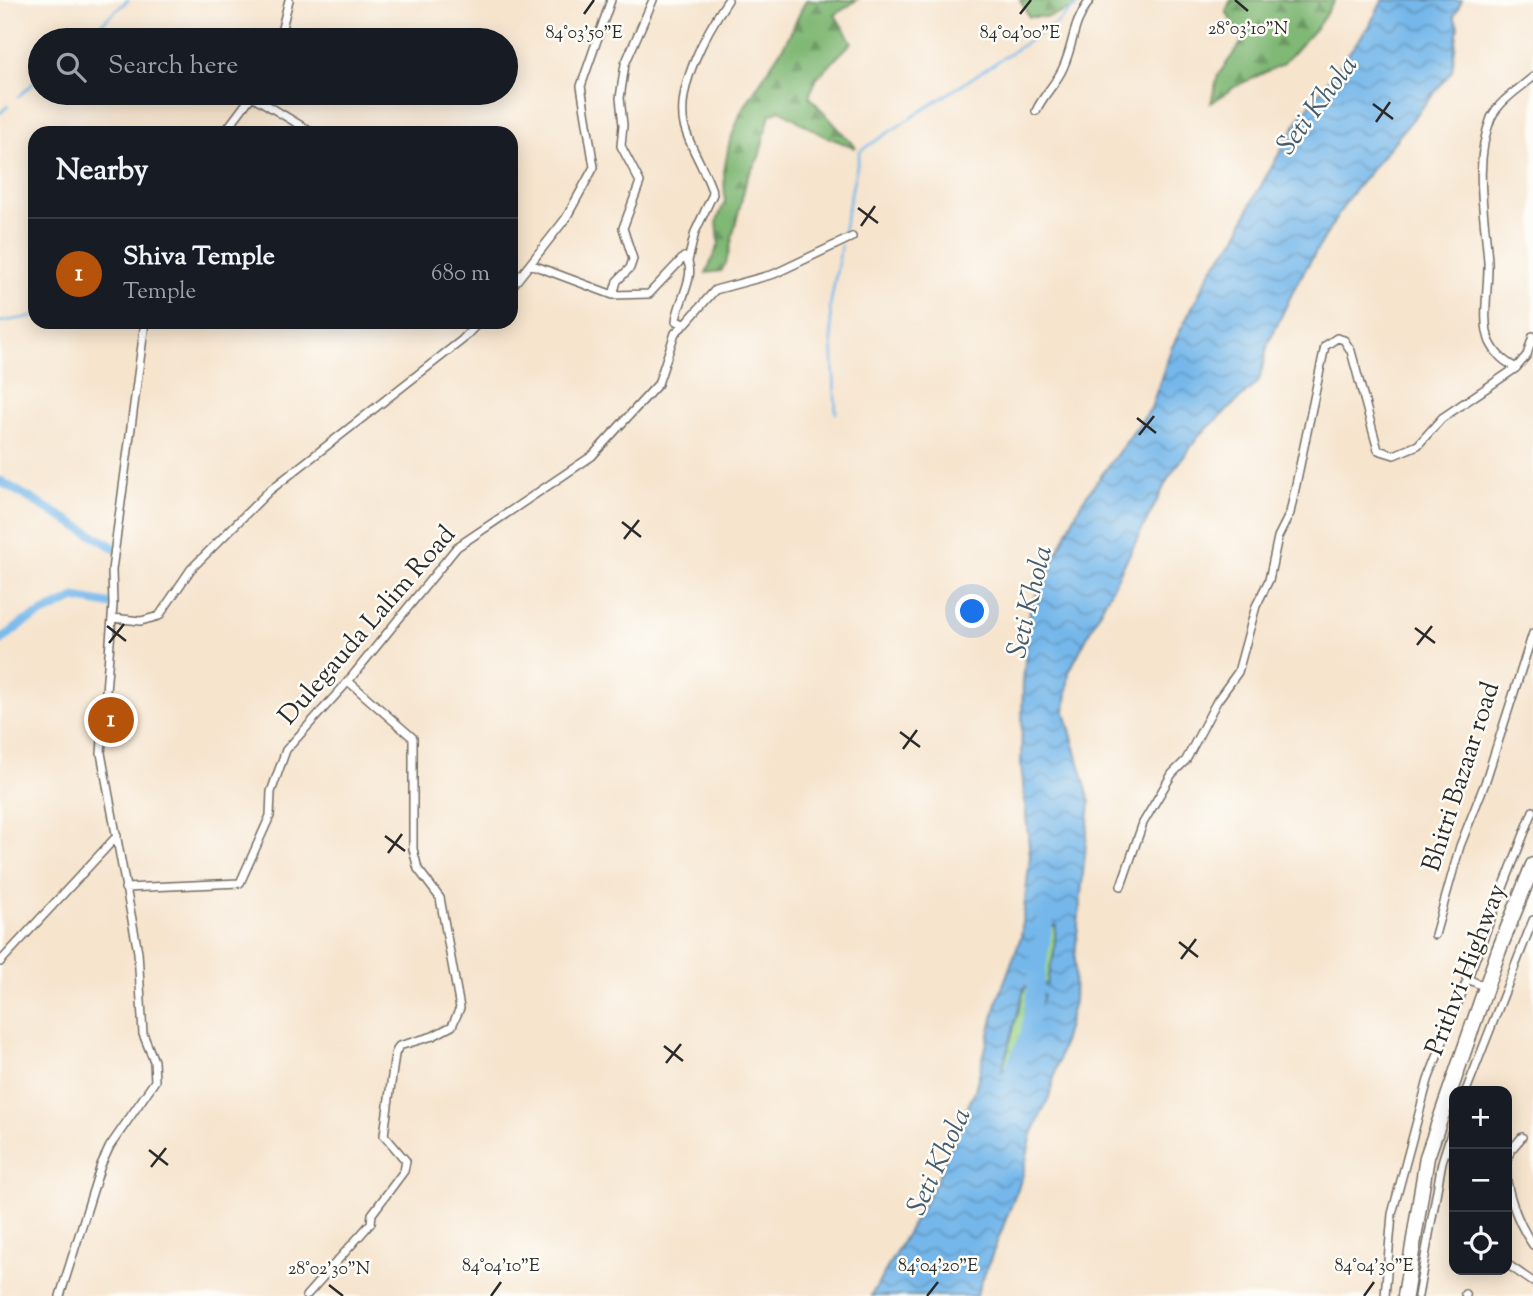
<!DOCTYPE html>
<meta charset="utf-8">
<style>
body{margin:0;font-family:"Sorts Mill Goudy",serif;background:#242831;color:#f1f3f6}
.controls{position:absolute;right:21px;bottom:21px;display:grid;overflow:hidden;border-radius:14px;box-shadow:0 4px 18px #0003}
.controls button{width:63px;height:63px;display:grid;place-items:center;padding:0;border:0;border-bottom:2px solid #363941;background:#171b24;color:#f1f3f6;font:35px sans-serif}
.you{position:absolute;left:973px;top:612px;width:24px;height:24px;margin:-18px;border:5px solid #fff;border-radius:50%;background:#1a73e8;box-shadow:0 0 0 10px #1a73e833}
.badge{display:grid;place-items:center;width:46px;height:46px;border-radius:50%;background:#b45309;color:#fff;font-size:23px;font-weight:700}
.pin{position:absolute;translate:-50% -50%;border:4px solid #fff;box-shadow:0 2px 7px #0006}
.list{margin:0;padding:0;list-style:none}
h2{display:flex;justify-content:space-between;align-items:center;height:91px;margin:0;padding:0 28px;font-size:30px}
h2 small{font-size:23px;font-weight:400;color:#9ea1a6}
.list li{display:grid;grid-template-columns:46px 1fr auto;gap:21px;align-items:center;box-sizing:border-box;height:112px;padding:0 28px;border-top:2px solid #363941}
.list b{display:block;font-size:26px;white-space:nowrap}
.list p{margin:0;font-size:23px;white-space:nowrap;color:#9ea1a6}
.list em{font-size:23px;font-style:normal;color:#9ea1a6}
.icon{flex:none;width:38px;height:38px;fill:none;stroke:currentColor;stroke-width:2;stroke-linecap:round;stroke-linejoin:round}
.map{position:relative;flex:none;width:1533px;height:1296px;overflow:hidden}
.search{position:absolute;background:#171b24;box-shadow:0 4px 18px #0003;left:28px;top:28px;width:490px;height:77px;display:flex;align-items:center;gap:18px;box-sizing:border-box;padding:0 24px;border-radius:38px;color:#9ea1a6;font-size:26px}
.panel{position:absolute;background:#171b24;box-shadow:0 4px 18px #0003;left:28px;top:126px;width:490px;height:203px;border-radius:21px}
.map>svg:first-child{display:block}
.forest{fill:url(#forest-firs);stroke:#567250;stroke-width:2}
.wetland{fill:url(#wetland-marsh);stroke:#66815a;stroke-width:2}
.water{fill:url(#water-waves);stroke:#50718a;stroke-width:2;fill-rule:evenodd}
.lines{fill:none;stroke-linecap:round;stroke-linejoin:round}
.stream{stroke:#75b7ea;stroke-width:2.5}
.canal{stroke:#75b7ea;stroke-width:9}
.river{stroke:#75b7ea;stroke-width:16}
.street-casing{stroke:#726c64;stroke-width:10}
.highway-casing{stroke:#726c64;stroke-width:17}
.street{stroke:#fff;stroke-width:7}
.highway{stroke:#fff;stroke-width:14}
.ticks{fill:none;stroke:#2b2b2b;stroke-width:2.5}
.labels{text-anchor:middle;dominant-baseline:central;stroke-width:5;stroke-linejoin:round;paint-order:stroke}
.street-label{font-size:26px;fill:#2b2b2b;stroke:#fdfcf7}
.water-label{font-size:28px;font-style:italic;fill:#455c6e;stroke:#fdfcf7}
.ticks-label{font-size:18px;text-anchor:middle;fill:#2b2b2b;stroke:#fdfcf7;stroke-width:5;stroke-linejoin:round;paint-order:stroke}
</style>
<div class="map">
<svg width="1533" height="1296" viewBox="0 0 1533 1296">
<defs>
<pattern id="forest-firs" width="22" height="20" patternUnits="userSpaceOnUse" patternTransform="scale(1.75)"><rect width="22" height="20" fill="#80b875"/><path d="M5 1l3.5 6h-7zM16 11l3.5 6h-7z" fill="#699660"/></pattern>
<pattern id="wetland-marsh" width="20" height="14" patternUnits="userSpaceOnUse" patternTransform="scale(1.75)"><rect width="20" height="14" fill="#a0d789"/><path d="M1 5h8M5 5V1M11 12h8M15 12V8" fill="none" stroke="#8ab976"/></pattern>
<pattern id="water-waves" width="16" height="10" patternUnits="userSpaceOnUse" patternTransform="scale(1.75)"><rect width="16" height="10" fill="#75b7ea"/><path d="M0 5q4-4 8 0t8 0" fill="none" stroke="#6095be"/></pattern>
</defs>
<rect width="100%" height="100%" fill="#fdfcf7"/>
<filter id="ink" filterUnits="userSpaceOnUse"><feTurbulence type="fractalNoise" baseFrequency=".0143" numOctaves="2"/><feDisplacementMap in="SourceGraphic" scale="14" xChannelSelector="R" yChannelSelector="G"/><feConvolveMatrix kernelMatrix="1 2 1 2 8 2 1 2 1" color-interpolation-filters="sRGB"/></filter>
<filter id="wash" filterUnits="userSpaceOnUse"><feTurbulence type="fractalNoise" baseFrequency=".00686" numOctaves="4" result="noise"/><feDisplacementMap in="SourceGraphic" scale="28" xChannelSelector="R" yChannelSelector="G"/><feGaussianBlur stdDeviation="1.57" result="paint"/><feColorMatrix in="noise" values="0 0 0 0 0 0 0 0 0 0 0 0 0 0 0 0 0 1.4 0 .05"/><feComposite in="paint" operator="in"/></filter>
<g filter="url(#wash)">
<rect width="100%" height="100%" fill="#f6e4cd"/>
<path class="forest" d="M 806,0 L 857,0 L 835,15 L 852,42 L 817,78 L 809,96 L 856,148 L 822,135 L 780,110 L 770,114 L 759,157 L 747,178 L 726,263 L 721,271 L 706,273 L 719,244 L 717,221 L 725,201 L 724,172 L 729,144 L 741,112 L 786,42 Z
M 1020,0 L 1079,0 L 1074,9 L 1047,17 L 1029,17 Z
M 1231,0 L 1335,0 L 1318,26 L 1283,64 L 1236,86 L 1211,103 L 1218,75 L 1242,42 L 1226,11 Z"/>
<path class="wetland" d="M 1056,925 L 1054,953 L 1047,987 L 1034,975 L 1034,955 L 1044,929 Z
M 1025,986 L 1044,995 L 1023,1051 L 1001,1072 Z"/>
<path class="water" d="M 1383,0 L 1462,0 L 1454,16 L 1458,26 L 1452,71 L 1349,197 L 1296,285 L 1268,344 L 1259,381 L 1199,436 L 1169,477 L 1069,672 L 1065,712 L 1090,802 L 1075,956 L 1074,1001 L 1049,1097 L 1032,1134 L 1022,1178 L 976,1296 L 871,1296 L 935,1184 L 961,1123 L 975,1090 L 998,999 L 1021,937 L 1030,856 L 1021,764 L 1023,683 L 1030,609 L 1081,503 L 1151,408 L 1171,349 L 1212,268 L 1237,237 L 1251,203 L 1299,119 L 1369,26 ZM 1056,925 L 1054,953 L 1046,986 L 1034,975 L 1034,955 L 1044,929 ZM 1025,986 L 1044,995 L 1023,1051 L 1002,1071 Z"/>
<g class="lines">
<path class="stream" d="M 83,40 L 128,0
M 18,97 L 40,77
M 0,113 L 8,106
M 842,236 L 860,151 L 1058,22 L 1082,0
M 0,322 L 35,316
M 836,413 L 830,307 L 841,246"/>
<path class="canal" d="M 0,481 L 115,548
M 0,641 L 24,622 L 75,598 L 113,605"/>
<path class="river" d="M 1011,1074 L 1028,1036 L 1047,909"/>
</g>
</g>
<g filter="url(#ink)">
<g class="lines">
<defs>
<path id="street" d="M 279,40 L 289,0
M 252,96 L 313,133
M 1036,111 C 1043,95 1056,84 1063,68 C 1075,41 1071,26 1090,0
M 224,133 L 254,93
M 688,261 L 695,232 L 713,194 C 706,170 690,149 684,125 C 676,86 707,31 728,0
M 530,264 L 566,218 L 594,167 L 581,86 L 611,0
M 511,288 L 530,264 L 613,295 L 649,294 L 684,257 C 700,271 677,303 676,321 L 686,323 L 715,290 L 774,274 L 852,237
M 613,295 L 617,281 L 630,268 L 633,259 L 623,228 L 640,182 L 621,146 L 623,125 L 620,98 L 625,64 L 653,0
M 1516,368 L 1527,355 L 1533,336
M 112,618 L 141,621 L 159,616 L 191,569 L 269,491 L 462,340 L 479,322
M 1121,886 L 1143,823 L 1172,774 L 1186,760 L 1217,701 L 1238,672 L 1256,606 L 1269,580 L 1278,537 L 1290,513 L 1325,346 L 1337,338 L 1344,340 L 1351,351 L 1378,450 L 1394,455 L 1418,445 L 1442,418 L 1516,368 C 1504,361 1497,356 1490,342 C 1481,321 1489,286 1488,262 C 1485,215 1473,164 1491,118 C 1499,101 1519,89 1533,77
M 125,888 L 240,883 L 270,816 L 271,792 L 286,750 L 345,685 L 457,547 L 592,456 L 658,384 L 675,333 L 686,323
M 1435,935 L 1460,846 L 1485,783 L 1533,633
M 0,962 L 117,836
M 1466,978 L 1485,987
M 1466,1091 L 1533,920
M 1522,1137 C 1519,1141 1514,1146 1511,1150 C 1497,1175 1518,1224 1533,1245
M 1454,1150 L 1454,1184
M 1507,1264 L 1533,1282
M 1465,1294 L 1466,1296
M 60,1296 L 101,1165 L 110,1146 L 155,1081 L 154,1061 L 143,1034 L 138,952 L 101,753 L 113,605 L 112,570 L 145,322
M 306,1296 L 371,1223 L 372,1214 L 404,1171 L 406,1161 L 384,1135 L 395,1054 L 399,1046 L 433,1036 L 452,1026 L 460,1008 L 440,898 L 418,869 L 413,849 L 413,738 L 348,681
M 1385,1296 L 1392,1214 L 1428,1080 L 1533,811
M 1418,1296 L 1442,1162 L 1454,1124"/>
<path id="highway" d="M 1405,1296 L 1427,1157 L 1499,950 L 1533,865"/>
</defs>
<use href="#street" class="street-casing"/>
<use href="#highway" class="highway-casing"/>
<use href="#street" class="street"/>
<use href="#highway" class="highway"/>
</g>
</g>
<path class="ticks" d="M 1235,0 L 1248,11M 584,14 L 594,0M 1020,14 L 1031,0M 1373,104 L 1393,119M 1376,122 L 1390,102M 858,208 L 878,223M 861,226 L 875,206M 1137,418 L 1156,433M 1139,435 L 1154,416M 622,522 L 641,537M 624,539 L 639,520M 107,626 L 126,641M 1415,628 L 1435,643M 109,643 L 124,624M 1417,645 L 1432,626M 900,732 L 920,747M 903,749 L 917,730M 385,836 L 405,851M 388,853 L 402,834M 1179,942 L 1198,957M 1181,959 L 1196,939M 664,1046 L 683,1061M 666,1063 L 681,1044M 149,1150 L 168,1165M 151,1167 L 166,1148M 329,1285 L 343,1296M 491,1296 L 501,1282M 927,1296 L 938,1282M 1364,1296 L 1374,1282"/>
<g class="labels">
<g class="street-label">
<text transform="translate(368 626) rotate(-49)">Dulegauda Lalim Road</text>
<text transform="translate(1462 777) rotate(-72)">Bhitri Bazaar road</text>
<text transform="translate(1467 970) rotate(-69)">Prithvi Highway</text>
</g>
<g class="water-label">
<text transform="translate(1318 106) rotate(-53)">Seti Khola</text>
<text transform="translate(1031 602) rotate(-76)">Seti Khola</text>
<text transform="translate(940 1162) rotate(-65)">Seti Khola</text>
</g>
</g>
<g class="ticks-label">
<text x="1248" y="34">28°03'10"N</text>
<text x="584" y="38">84°03'50"E</text>
<text x="1020" y="38">84°04'00"E</text>
<text x="501" y="1271">84°04'10"E</text>
<text x="938" y="1271">84°04'20"E</text>
<text x="1374" y="1271">84°04'30"E</text>
<text x="329" y="1274">28°02'30"N</text>
</g>
</svg>
<div class="controls">
<button>+</button>
<button>−</button>
<button><svg class="icon" aria-label="locate" viewBox="0 0 24 24"><circle cx="12" cy="12" r="6"/><path d="M12 2v4M12 18v4M2 12h4M18 12h4"/></svg></button>
</div>
<div class="you"></div>
<div class="pin badge" style="left:111px;top:720px">1</div>
<div class="search"><svg class="icon" aria-label="search" viewBox="0 0 24 24"><circle cx="10" cy="10" r="6"/><path d="M15 15l6 6"/></svg>Search here</div>
<section class="panel">
<h2>Nearby<small></small></h2>
<ul class="list">
<li><span class="badge">1</span><div><b>Shiva Temple</b><p>Temple</p></div><em>680 m</em></li>
</ul>
</section>
</div>
